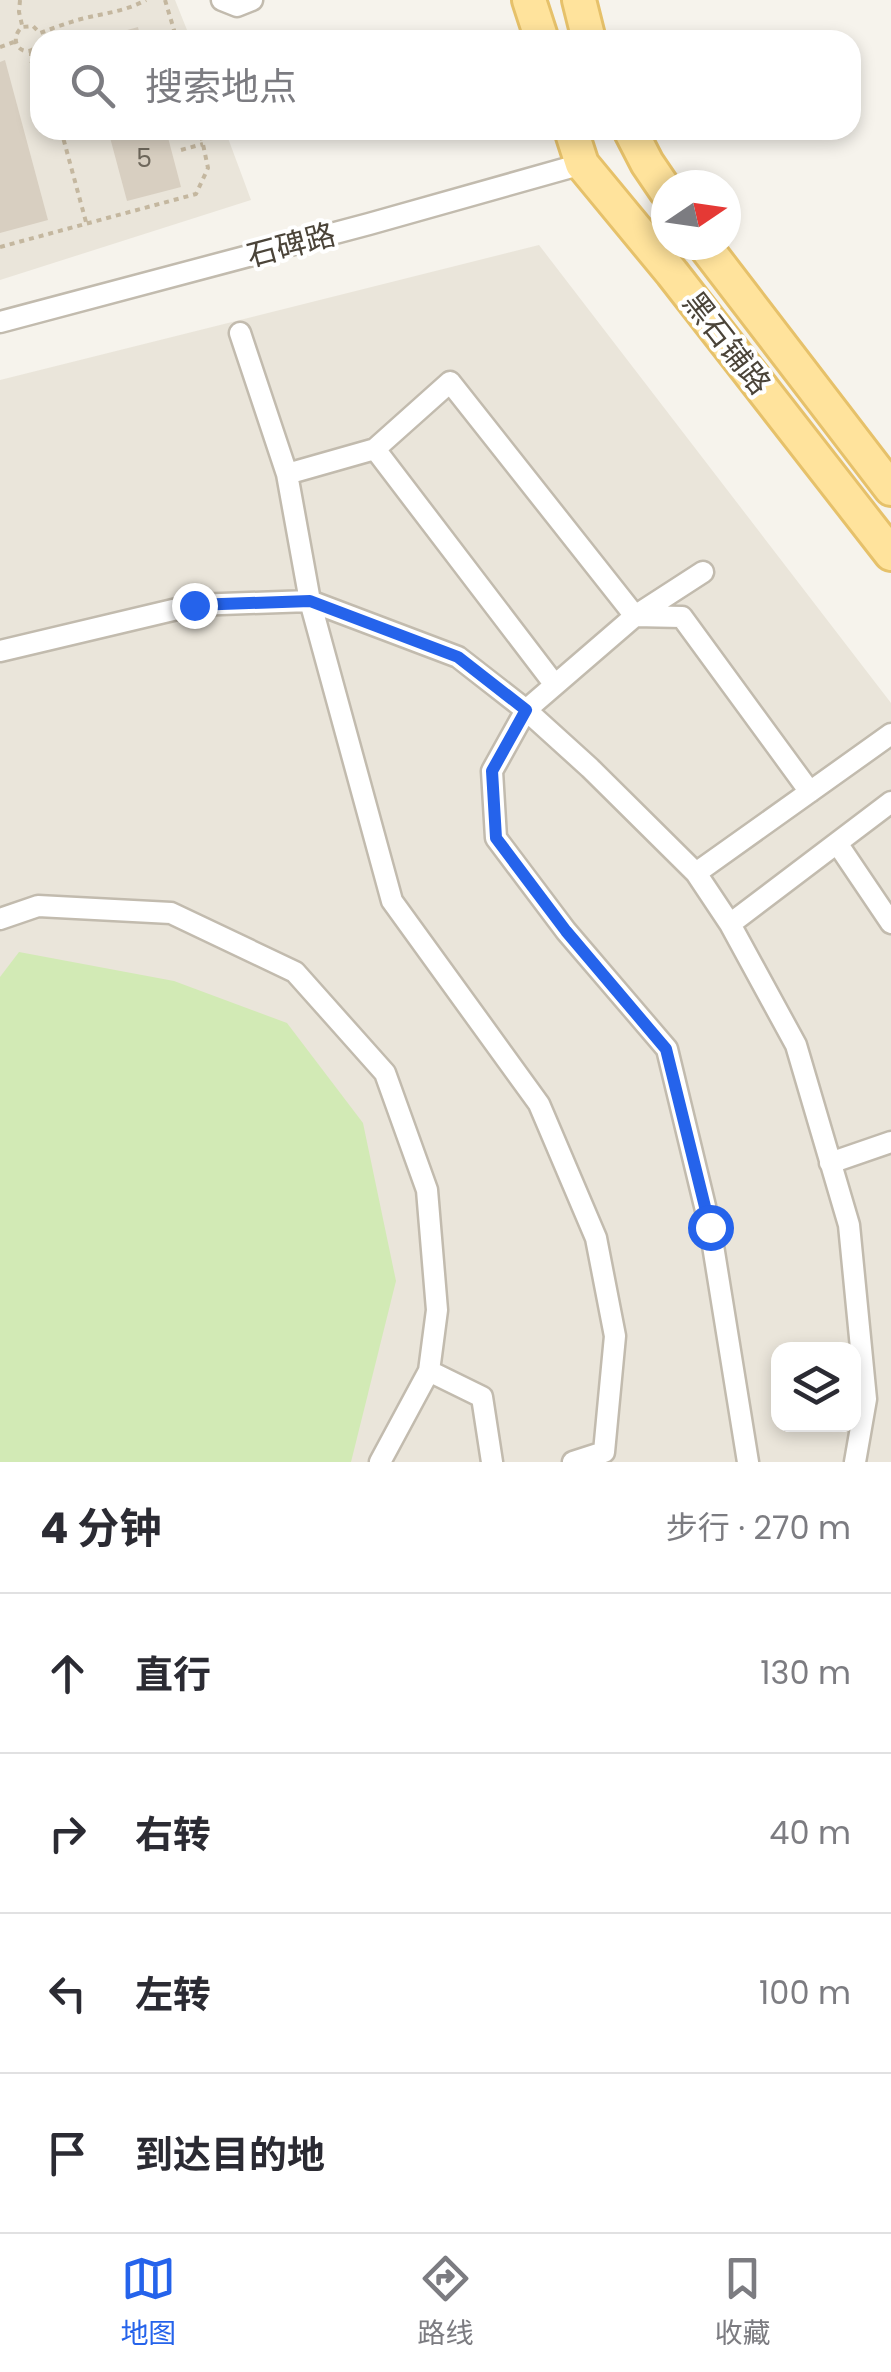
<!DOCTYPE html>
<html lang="zh">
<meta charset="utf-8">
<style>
body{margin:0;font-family:Poppins,"Noto Sans SC",sans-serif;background:#f2f2f3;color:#2b2b33}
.controls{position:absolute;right:30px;bottom:30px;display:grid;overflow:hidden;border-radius:20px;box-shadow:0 5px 15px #0003}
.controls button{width:90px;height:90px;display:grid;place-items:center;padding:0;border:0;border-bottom:2px solid #e1e1e2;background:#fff;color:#2b2b33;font:50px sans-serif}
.compass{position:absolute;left:651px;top:170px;width:90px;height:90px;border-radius:50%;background:#fff;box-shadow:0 5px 15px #0003;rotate:77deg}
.stop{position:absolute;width:30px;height:30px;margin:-22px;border:8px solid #2563eb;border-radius:50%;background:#fff}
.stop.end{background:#2563eb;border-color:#fff;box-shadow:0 2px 10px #0008}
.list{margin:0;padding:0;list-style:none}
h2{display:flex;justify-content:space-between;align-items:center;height:130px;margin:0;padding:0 40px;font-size:42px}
h2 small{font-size:32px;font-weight:400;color:#7c7c81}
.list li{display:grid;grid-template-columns:65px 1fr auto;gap:30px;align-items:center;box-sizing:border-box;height:160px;padding:0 40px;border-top:2px solid #e1e1e2}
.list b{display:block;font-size:38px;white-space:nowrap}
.list em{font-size:32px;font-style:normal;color:#7c7c81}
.icon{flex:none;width:55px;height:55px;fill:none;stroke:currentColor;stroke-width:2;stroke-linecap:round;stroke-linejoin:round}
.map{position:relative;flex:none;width:891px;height:1462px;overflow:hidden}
.search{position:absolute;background:#fff;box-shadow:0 5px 15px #0003;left:30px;right:30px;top:30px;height:110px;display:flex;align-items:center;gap:25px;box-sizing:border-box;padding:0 35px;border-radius:30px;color:#7c7c81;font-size:38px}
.sheet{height:770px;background:#fff}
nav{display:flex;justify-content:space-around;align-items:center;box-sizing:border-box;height:140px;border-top:2px solid #e1e1e2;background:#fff;font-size:28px;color:#7c7c81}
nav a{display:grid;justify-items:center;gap:5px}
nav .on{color:#2563eb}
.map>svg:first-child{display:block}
.residential{fill:#eae5da;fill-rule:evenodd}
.green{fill:#d2eab5}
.building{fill:#d8cfc1}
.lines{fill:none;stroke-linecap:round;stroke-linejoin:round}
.minor-casing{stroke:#c2bbae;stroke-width:25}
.primary-casing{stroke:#e6c16a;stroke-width:38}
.path{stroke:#c4b79f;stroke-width:4;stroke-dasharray:5 5;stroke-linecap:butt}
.minor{stroke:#fff;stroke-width:20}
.primary{stroke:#ffe39c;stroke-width:32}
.route{stroke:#2563eb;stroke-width:12}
.labels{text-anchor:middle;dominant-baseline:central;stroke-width:8;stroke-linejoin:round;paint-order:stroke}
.number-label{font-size:25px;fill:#6e675b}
.street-label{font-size:30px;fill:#4b4439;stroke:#fff}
</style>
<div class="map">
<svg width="891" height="1462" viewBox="0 0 891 1462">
<rect width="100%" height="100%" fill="#f6f3ec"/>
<path class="residential" d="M 0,0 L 175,0 L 191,40 L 40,40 L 40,130 L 225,130 L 251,200 L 0,280 Z
M 539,245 L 891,703 L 891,1462 L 0,1462 L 0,380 ZM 778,1350 L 854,1350 L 854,1424 L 778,1424 Z"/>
<path class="green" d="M 19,952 L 174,981 L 287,1023 L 363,1123 L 396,1281 L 351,1462 L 0,1462 L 0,977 Z"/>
<path class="building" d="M 138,27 L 141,40 L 95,40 L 95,39 Z
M 5,60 L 48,220 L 0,233 L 0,62 Z
M 108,130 L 166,130 L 181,187 L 127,201 Z"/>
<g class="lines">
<defs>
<path id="minor" d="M 222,0 L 237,6 L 252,0
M 0,322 L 369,224 L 582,164
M 240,333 L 287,474 L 310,601 L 392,901 L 539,1104 L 596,1238 L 615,1336 L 604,1452 L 573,1462
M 375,449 L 555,685
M 287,474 L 375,449 L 450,382 L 635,616 L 682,617 L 810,792
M 703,572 L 635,616 L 526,710 L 492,771 L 496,838 L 566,931 L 667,1049 L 710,1227 L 748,1462
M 0,651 L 194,605 L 310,601 L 458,657 L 526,710 L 590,768 L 696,873 L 730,924 L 796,1045 L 849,1225 L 866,1399 L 855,1462
M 837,843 L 891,923
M 696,873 L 891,734
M 0,919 L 38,906 L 171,913 L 295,972 L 385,1073 L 427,1190 L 437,1310 L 429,1371 L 380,1462
M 730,924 L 891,802
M 830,1163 L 891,1142
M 429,1371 L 482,1397 L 492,1462"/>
<path id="primary" d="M 529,0 L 542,40
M 579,0 L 589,40
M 571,130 L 582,164 L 672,273 L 891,554
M 630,130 L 647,163 L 666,191
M 704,245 L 891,489"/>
</defs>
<use href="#minor" class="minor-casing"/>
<use href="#primary" class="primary-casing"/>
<path class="path" d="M 20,0 L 19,12 L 22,25
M 165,0 L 177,40
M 40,42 C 27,63 5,43 22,27 L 33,26 L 40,33 C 53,28 67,23 81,19 C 104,13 124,12 146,0
M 0,47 L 14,42
M 31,51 L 31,61 L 40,73
M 61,130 L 86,222
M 181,150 L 203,144
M 0,247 L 196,194 L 208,168 L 200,130"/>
<use href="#minor" class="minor"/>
<use href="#primary" class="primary"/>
</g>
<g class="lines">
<path class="route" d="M 194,605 L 310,601 L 458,657 L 526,710 L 492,771 L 496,838 L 566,931 L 666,1049 L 710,1227"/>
</g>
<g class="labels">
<g class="number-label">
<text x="144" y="158">5</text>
</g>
<g class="street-label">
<text transform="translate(291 245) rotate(-15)">石碑路</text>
<text transform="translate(727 343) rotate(52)">黑石铺路</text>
</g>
</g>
</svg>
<div class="controls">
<button><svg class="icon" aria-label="layers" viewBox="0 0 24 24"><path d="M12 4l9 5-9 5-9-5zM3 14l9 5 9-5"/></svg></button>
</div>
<svg class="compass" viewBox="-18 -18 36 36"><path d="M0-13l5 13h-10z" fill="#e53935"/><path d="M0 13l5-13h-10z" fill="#7c7c81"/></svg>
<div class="stop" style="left:710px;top:1227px"></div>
<div class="stop end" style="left:194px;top:605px"></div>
<div class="search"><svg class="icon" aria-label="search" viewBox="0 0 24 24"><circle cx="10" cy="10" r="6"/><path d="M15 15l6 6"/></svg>搜索地点</div>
</div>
<section class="sheet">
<h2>4 分钟<small>步行 · 270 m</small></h2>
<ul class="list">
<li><svg class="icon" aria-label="ahead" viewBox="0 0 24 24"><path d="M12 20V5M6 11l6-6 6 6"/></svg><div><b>直行</b></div><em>130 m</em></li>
<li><svg class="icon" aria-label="right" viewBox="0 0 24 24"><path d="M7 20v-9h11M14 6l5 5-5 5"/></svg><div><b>右转</b></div><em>40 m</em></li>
<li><svg class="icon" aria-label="left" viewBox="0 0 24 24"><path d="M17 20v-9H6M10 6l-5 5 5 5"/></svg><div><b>左转</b></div><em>100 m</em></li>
<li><svg class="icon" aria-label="arrive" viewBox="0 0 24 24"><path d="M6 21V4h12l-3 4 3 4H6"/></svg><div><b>到达目的地</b></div></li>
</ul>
</section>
<nav>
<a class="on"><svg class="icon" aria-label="map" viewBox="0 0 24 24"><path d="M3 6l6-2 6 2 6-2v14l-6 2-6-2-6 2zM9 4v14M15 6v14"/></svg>地图</a>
<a><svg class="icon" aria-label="directions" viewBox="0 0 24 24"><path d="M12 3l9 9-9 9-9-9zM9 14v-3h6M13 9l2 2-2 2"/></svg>路线</a>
<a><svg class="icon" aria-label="saved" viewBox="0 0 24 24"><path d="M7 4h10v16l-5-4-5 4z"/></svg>收藏</a>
</nav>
